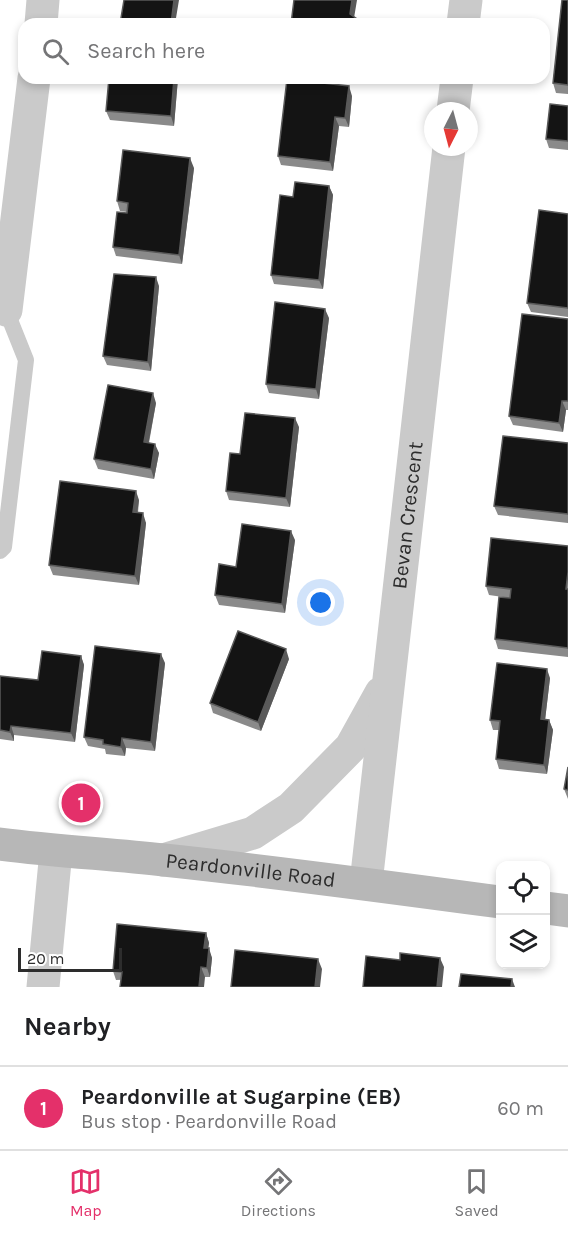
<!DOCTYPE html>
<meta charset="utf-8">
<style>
body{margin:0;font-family:Karla,sans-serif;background:#f2f2f2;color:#202124}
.controls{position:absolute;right:18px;bottom:18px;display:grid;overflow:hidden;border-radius:12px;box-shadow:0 3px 9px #0003}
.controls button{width:54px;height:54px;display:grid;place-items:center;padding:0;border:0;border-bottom:2px solid #e0e0e0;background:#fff;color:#202124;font:30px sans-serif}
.compass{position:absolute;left:424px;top:102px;width:54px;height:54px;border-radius:50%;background:#fff;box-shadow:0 3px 9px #0003;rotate:186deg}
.scale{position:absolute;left:18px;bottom:15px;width:104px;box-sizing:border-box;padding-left:6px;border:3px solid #2d2d2d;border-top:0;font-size:16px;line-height:21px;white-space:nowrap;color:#2d2d2d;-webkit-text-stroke:4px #fff;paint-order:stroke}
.you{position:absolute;left:321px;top:603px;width:21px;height:21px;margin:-15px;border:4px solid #fff;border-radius:50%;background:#1a73e8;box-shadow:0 0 0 9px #1a73e833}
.badge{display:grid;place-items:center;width:39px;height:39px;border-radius:50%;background:#e4306a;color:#fff;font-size:20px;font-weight:700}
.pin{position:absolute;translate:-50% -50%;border:3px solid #fff;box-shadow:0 2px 6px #0006}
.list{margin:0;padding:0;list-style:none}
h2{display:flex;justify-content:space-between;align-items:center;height:78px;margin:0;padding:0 24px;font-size:26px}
h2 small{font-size:20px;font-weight:400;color:#757577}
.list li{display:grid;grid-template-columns:39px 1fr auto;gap:18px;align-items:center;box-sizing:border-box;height:84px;padding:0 24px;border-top:2px solid #e0e0e0}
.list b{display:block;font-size:22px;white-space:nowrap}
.list p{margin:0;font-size:20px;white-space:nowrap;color:#757577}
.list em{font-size:20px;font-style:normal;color:#757577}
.icon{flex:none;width:33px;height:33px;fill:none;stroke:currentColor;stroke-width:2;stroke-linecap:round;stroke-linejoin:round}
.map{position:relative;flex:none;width:568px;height:987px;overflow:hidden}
.search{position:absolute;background:#fff;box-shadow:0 3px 9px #0003;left:18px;right:18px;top:18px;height:66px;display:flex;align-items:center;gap:15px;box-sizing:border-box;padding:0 21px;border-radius:18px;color:#757577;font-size:22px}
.sheet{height:162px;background:#fff}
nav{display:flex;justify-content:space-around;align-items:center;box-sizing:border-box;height:84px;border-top:2px solid #e0e0e0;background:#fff;font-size:16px;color:#757577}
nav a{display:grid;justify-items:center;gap:3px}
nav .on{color:#e4306a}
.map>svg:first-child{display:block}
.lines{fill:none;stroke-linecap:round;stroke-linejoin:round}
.service{stroke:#cacaca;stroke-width:16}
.minor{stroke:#cacaca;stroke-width:33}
.tertiary{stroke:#cacaca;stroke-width:33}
.secondary{stroke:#b7b7b7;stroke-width:33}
.wall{fill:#8a8a8a}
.shaded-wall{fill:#5a5a5a}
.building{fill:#141414;stroke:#5a5a5a;stroke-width:1.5}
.labels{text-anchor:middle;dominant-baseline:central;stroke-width:6;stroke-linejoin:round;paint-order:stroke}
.street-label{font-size:21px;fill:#2d2d2d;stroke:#fff}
</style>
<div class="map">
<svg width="568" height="987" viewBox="0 0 568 987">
<rect width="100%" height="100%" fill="#fff"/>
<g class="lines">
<path class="service" d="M 0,551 L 4,547 L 26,360 L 6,310"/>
<path class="minor" d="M 41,24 L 43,0
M 6,310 L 34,78
M 43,987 L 56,851"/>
<g class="tertiary">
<path d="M 463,24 L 466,0"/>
<path d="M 453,111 L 457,78"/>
<path d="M 163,860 L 253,833 L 291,808 L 351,747 L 381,693"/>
<path id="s1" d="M 366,883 L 449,147"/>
</g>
<g class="secondary">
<path id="s2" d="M 0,844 C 55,851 109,854 164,860 C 277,872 389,887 500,902"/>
<path d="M 546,908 L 568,911"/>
</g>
</g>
<path class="wall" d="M 568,0 L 568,94 L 556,93 L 553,83 Z
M 178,78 L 174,126 L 110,120 L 106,111 Z
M 352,96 L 349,127 L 339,126 L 333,171 L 281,165 L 278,156 Z
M 568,106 L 568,150 L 549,148 L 546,139 Z
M 194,168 L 182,264 L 116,256 L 113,247 L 127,212 L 120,211 L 117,201 Z
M 329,186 L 333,195 L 323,289 L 274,284 L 271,275 L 293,197 Z
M 568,214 L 568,317 L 531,312 L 527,303 Z
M 159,286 L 151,371 L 107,365 L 103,356 Z
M 329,318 L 319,399 L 269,393 L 266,384 Z
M 568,319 L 568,410 L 566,410 L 563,432 L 513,425 L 509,416 Z
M 156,403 L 149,443 L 159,453 L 154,479 L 98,469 L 94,459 Z
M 299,427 L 290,507 L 229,500 L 226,491 L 240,454 Z
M 568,443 L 568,523 L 498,515 L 494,506 Z
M 139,500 L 138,513 L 146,523 L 139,585 L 53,575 L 49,565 Z
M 295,540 L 285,613 L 219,605 L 215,595 L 236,567 Z
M 568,546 L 568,657 L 498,649 L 495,639 L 510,598 L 489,595 L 486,586 Z
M 81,656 L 84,665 L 75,742 L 14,735 L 14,741 L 0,739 L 0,676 L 38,680 Z
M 289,659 L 261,731 L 213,713 L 210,703 Z
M 165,663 L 155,751 L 126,748 L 125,756 L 106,754 L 105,749 L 88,746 L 84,737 Z
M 550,678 L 545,720 L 549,720 L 553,730 L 547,774 L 499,769 L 496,759 L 499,730 L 493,730 L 490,720 Z
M 564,789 L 568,790 L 568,799 Z
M 206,933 L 209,943 L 208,948 L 212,958 L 210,977 L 205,977 L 116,980 L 113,971 Z"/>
<path class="shaded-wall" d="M 174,0 L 179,0 L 175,24 L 171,24 Z
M 352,0 L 357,0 L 353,24 L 350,14 Z
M 174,78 L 178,78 L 174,126 L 171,116 Z
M 349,86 L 352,96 L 349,127 L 345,118 Z
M 335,117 L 339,126 L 333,171 L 330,162 Z
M 190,158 L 194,168 L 182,264 L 179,255 Z
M 329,186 L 333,195 L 323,289 L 319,280 Z
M 156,277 L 159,286 L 151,371 L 148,362 Z
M 325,309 L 329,318 L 319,399 L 316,389 Z
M 153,393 L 156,403 L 147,451 L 144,442 Z
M 562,401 L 566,410 L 563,432 L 559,423 Z
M 295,418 L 299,427 L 290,507 L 286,498 Z
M 155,444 L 159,453 L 154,479 L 151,469 Z
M 136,491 L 139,500 L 136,522 L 133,512 Z
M 143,513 L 146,523 L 139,585 L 135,576 Z
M 291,531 L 295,540 L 285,613 L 282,604 Z
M 286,649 L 289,659 L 261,731 L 258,722 Z
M 161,654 L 165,663 L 155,751 L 151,742 Z
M 81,656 L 84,665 L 75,742 L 71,733 Z
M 547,669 L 550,678 L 544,729 L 541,719 Z
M 549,720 L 553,730 L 547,774 L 544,765 Z
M 11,726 L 14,735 L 14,741 L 10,732 Z
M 122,738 L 126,748 L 125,756 L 121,747 Z
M 206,933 L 209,943 L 207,957 L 204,948 Z
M 209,948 L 212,958 L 210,977 L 207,968 Z
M 440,958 L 444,967 L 442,987 L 437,987 Z
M 318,959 L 322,969 L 320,987 L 315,987 Z
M 201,967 L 205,977 L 204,987 L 199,987 Z
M 512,979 L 515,987 L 511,987 Z"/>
<path class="building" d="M 124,0 L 174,0 L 171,24 L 120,24 Z
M 294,0 L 352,0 L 350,14 L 357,19 L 357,24 L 291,24 Z
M 562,0 L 568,0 L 568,85 L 553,83 Z
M 109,78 L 174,78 L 171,116 L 106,111 Z
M 287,79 L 349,86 L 345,118 L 335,117 L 330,162 L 278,156 Z
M 550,104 L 568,106 L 568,141 L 546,139 Z
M 123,150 L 190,158 L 179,255 L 113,247 L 117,212 L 127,213 L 128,203 L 117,201 Z
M 295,182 L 329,186 L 319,280 L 271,275 L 280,195 L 293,197 Z
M 539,210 L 568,214 L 568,308 L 527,303 Z
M 114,274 L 156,277 L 148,362 L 103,356 Z
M 275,302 L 325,309 L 316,389 L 266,384 Z
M 522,314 L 568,319 L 568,401 L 562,401 L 559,423 L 509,416 Z
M 108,385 L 153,393 L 144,442 L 155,444 L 151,469 L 94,459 Z
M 245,413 L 295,418 L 286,498 L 226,491 L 230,453 L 240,454 Z
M 503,436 L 568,443 L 568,514 L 494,506 Z
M 60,481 L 136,491 L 133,512 L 143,513 L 135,576 L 49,565 Z
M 242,524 L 291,531 L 282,604 L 215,595 L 219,564 L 236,567 Z
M 491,538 L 568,546 L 568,572 L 566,589 L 568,589 L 568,648 L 495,639 L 499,597 L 510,598 L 511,589 L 486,586 Z
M 238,631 L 286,649 L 258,722 L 210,703 Z
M 95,646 L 161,654 L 151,742 L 122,738 L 121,747 L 103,744 L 103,740 L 84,737 Z
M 42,651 L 81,656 L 71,733 L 11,726 L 10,732 L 0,730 L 0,676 L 38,680 Z
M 497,663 L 547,669 L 541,719 L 549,720 L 544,765 L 496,759 L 500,721 L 490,720 Z
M 568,767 L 568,790 L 564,789 Z
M 117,924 L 206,933 L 204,948 L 209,948 L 207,968 L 201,967 L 199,987 L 120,987 L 122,972 L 113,971 Z
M 235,950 L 318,959 L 315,987 L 231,987 Z
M 400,953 L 440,958 L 437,987 L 363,987 L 366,956 L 400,960 Z
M 461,974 L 512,979 L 511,987 L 459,987 Z"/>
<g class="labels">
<g class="street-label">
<text stroke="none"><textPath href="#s1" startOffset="370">Bevan Crescent</textPath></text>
<text stroke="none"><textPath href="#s2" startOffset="252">Peardonville Road</textPath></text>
</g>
</g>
</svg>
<div class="controls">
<button><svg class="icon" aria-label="locate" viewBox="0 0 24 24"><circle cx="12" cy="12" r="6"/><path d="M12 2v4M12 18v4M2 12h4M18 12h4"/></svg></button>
<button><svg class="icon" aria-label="layers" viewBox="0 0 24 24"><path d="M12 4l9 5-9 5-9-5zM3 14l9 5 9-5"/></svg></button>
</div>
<svg class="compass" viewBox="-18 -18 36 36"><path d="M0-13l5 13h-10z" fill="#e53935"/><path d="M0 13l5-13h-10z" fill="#757577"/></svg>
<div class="scale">20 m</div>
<div class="you"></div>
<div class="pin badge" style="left:81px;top:803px">1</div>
<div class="search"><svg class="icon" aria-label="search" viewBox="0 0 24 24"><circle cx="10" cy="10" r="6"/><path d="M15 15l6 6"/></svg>Search here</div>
</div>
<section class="sheet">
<h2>Nearby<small></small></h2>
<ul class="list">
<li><span class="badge">1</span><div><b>Peardonville at Sugarpine (EB)</b><p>Bus stop · Peardonville Road</p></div><em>60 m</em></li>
</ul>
</section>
<nav>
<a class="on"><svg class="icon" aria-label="map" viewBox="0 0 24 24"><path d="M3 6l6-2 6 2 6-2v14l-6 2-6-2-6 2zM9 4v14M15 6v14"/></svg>Map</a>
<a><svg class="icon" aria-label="directions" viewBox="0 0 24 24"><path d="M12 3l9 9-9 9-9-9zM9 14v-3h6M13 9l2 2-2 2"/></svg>Directions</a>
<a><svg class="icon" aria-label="saved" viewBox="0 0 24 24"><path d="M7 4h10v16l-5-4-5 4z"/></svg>Saved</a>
</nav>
